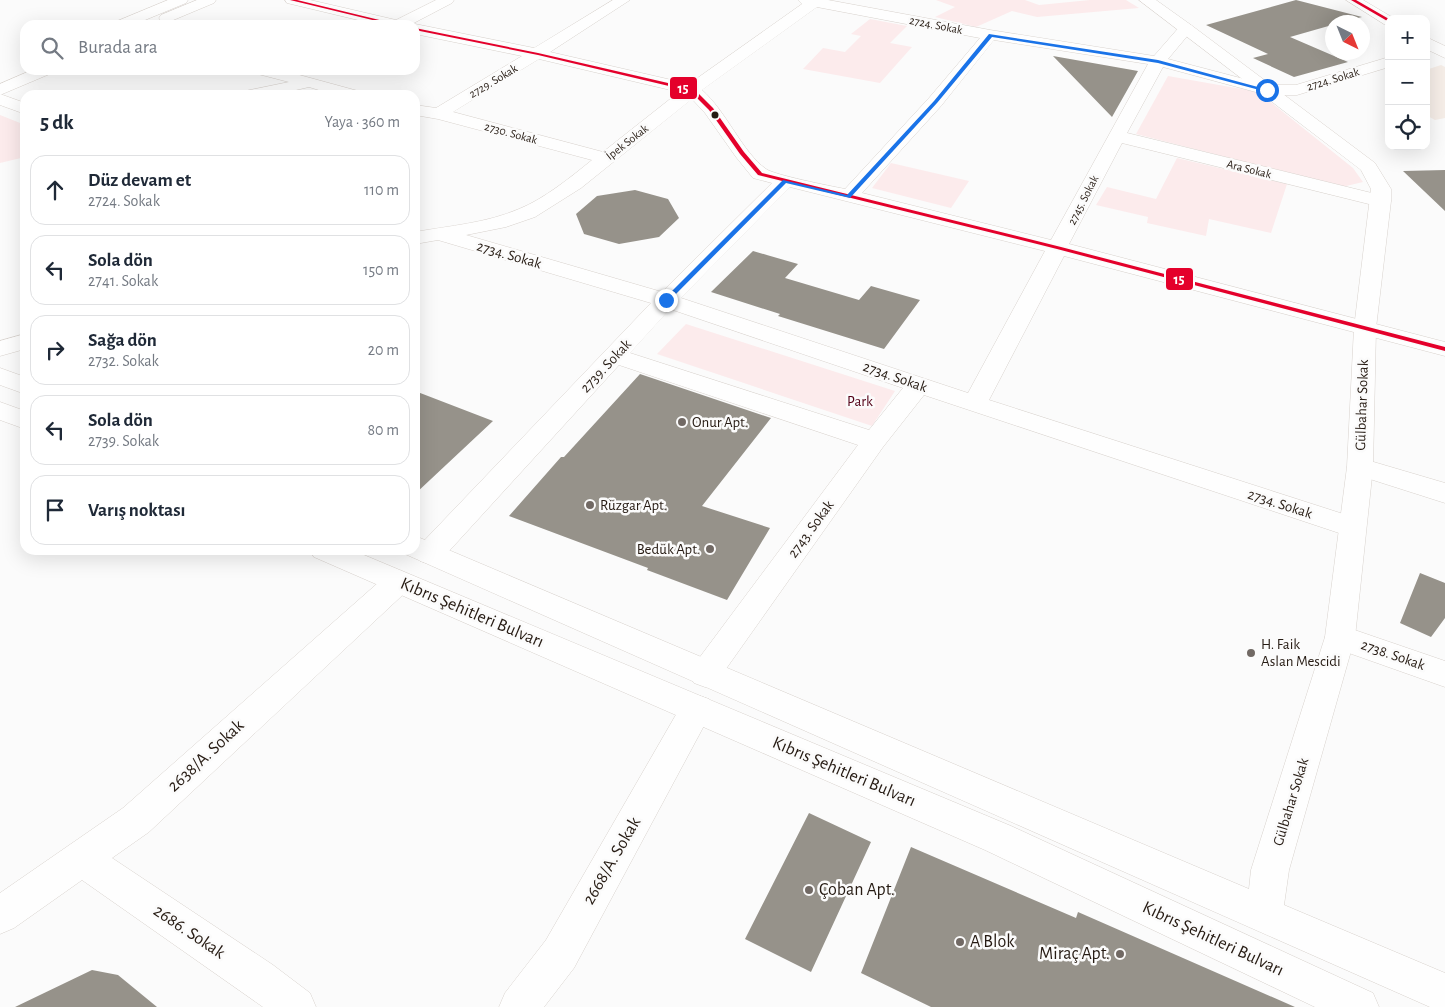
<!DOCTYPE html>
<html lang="tr">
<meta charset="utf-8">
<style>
body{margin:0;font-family:"Alegreya Sans",sans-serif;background:#f2f2f3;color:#1f2937}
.controls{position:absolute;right:15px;top:15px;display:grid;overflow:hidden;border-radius:10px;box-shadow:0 5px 20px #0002}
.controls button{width:45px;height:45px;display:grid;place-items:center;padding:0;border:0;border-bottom:1px solid #e0e1e3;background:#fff;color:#1f2937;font:25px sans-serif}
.compass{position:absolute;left:1325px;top:15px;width:45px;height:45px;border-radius:50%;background:#fff;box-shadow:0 5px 20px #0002;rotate:137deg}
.stop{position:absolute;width:15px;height:15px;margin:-11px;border:4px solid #1a73e8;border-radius:50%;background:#fff}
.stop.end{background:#1a73e8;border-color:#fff;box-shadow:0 1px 5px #0008}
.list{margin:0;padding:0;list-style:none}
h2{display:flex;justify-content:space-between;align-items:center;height:65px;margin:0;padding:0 20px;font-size:21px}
h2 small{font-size:16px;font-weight:400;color:#747a83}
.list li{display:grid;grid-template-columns:32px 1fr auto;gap:15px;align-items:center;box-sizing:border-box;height:70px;margin:0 10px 10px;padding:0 10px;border:1px solid #e0e1e3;border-radius:15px}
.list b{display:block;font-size:19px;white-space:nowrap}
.list p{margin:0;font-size:16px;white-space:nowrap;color:#747a83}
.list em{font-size:16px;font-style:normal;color:#747a83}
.icon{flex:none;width:28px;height:28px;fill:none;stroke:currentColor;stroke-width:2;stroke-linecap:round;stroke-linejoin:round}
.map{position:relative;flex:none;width:1445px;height:1007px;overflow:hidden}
.search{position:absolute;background:#fff;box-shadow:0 5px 20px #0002;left:20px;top:20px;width:400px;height:55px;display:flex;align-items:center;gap:12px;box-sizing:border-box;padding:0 18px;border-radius:15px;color:#747a83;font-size:19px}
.panel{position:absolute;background:#fff;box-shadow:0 5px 20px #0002;left:20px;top:90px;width:400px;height:465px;border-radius:15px}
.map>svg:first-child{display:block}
.built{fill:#f6eee8}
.green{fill:#fcebec}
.building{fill:#96928a}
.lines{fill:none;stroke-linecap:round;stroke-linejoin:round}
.street-casing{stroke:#d8d2cd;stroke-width:1}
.secondary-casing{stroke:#d8d2cd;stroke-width:1}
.street{fill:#fefefe;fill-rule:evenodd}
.secondary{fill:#fefefe;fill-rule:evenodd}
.bus-1-casing{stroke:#fbfbfb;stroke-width:3}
.bus-1{fill:#e4002b;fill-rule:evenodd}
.route{fill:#1a73e8}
.bus-dot{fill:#261b13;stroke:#fbfbfb;stroke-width:2}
.poi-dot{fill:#716964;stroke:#fbfbfb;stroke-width:2}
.labels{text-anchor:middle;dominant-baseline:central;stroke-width:5;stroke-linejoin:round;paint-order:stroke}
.far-street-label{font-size:12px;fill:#261b13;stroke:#fbfbfb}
.street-label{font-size:15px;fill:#261b13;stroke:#fbfbfb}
.park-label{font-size:15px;fill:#540017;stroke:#fbfbfb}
.poi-label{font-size:15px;fill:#261b13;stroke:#fbfbfb;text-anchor:start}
.near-street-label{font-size:18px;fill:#261b13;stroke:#fbfbfb}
.near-poi-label{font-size:18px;fill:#261b13;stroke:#fbfbfb;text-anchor:start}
.line-badge{stroke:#fbfbfb;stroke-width:2}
.badge-label{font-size:14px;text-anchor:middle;font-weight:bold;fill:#fff}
</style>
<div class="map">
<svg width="1445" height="1007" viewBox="0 0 1445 1007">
<rect width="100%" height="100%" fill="#fbfbfb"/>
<path class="built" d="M 1441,65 L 1445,67 L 1445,118 L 1435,120 L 1426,115 L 1426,70 Z"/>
<path class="green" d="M 936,0 L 1025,0 L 1039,5 L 1090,0 L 1126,0 L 1139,8 L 1037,17 L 1012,11 L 976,27 L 935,17 L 955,7 Z
M 870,19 L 907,26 L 890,43 L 912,47 L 880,83 L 803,69 L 823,48 L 845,52 L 861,36 L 851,34 Z
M 1168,76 L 1253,91 L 1267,99 L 1353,168 L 1363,182 L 1342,187 L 1136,134 Z
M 0,115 L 25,125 L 25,157 L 0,163 Z
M 1177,158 L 1287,184 L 1271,233 L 1209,219 L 1206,236 L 1147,223 L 1148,217 L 1096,205 L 1107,187 L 1156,199 Z
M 891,163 L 969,181 L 951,208 L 872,188 Z
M 686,324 L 895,391 L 872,426 L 657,354 Z"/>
<path class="building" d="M 1296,0 L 1362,17 L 1341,22 L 1332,22 L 1332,25 L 1290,37 L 1348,62 L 1294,77 L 1253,58 L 1268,54 L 1206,25 Z
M 1053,56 L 1138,71 L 1112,117 Z
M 1445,170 L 1445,211 L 1403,171 Z
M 635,190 L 668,199 L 679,218 L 659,237 L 619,244 L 584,234 L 576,214 L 597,196 Z
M 753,251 L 798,264 L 785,278 L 859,300 L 871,286 L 920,300 L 884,349 L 778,316 L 780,314 L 711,292 Z
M 640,374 L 771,418 L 702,506 L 770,528 L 727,600 L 647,570 L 648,568 L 509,516 L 561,457 L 564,457 Z
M 415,391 L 493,421 L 415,494 Z
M 1420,573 L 1445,583 L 1445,618 L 1431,637 L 1400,623 Z
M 809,813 L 871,842 L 811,972 L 745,939 Z
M 911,847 L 1076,918 L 1078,912 L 1295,1007 L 931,1007 L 861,973 Z
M 92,970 L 118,975 L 157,1007 L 15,1007 Z"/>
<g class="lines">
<defs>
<path id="street" d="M 285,0 L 310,0 L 396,20 L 436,0 L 454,0 L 452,3 L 410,25 L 379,25 L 287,3 Z
M 613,0 L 630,0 L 550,52 L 689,84 L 802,4 L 798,0 L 828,0 L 990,30 L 1154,56 L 1181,25 L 1191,25 L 1194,28 L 1168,59 L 1267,85 L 1296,85 L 1389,57 L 1389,67 L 1297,95 L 1267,95 L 1163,67 L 1127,133 L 1388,197 L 1391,201 L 1388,205 L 1381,207 L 1122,143 L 1069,244 L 1445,342 L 1445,356 L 1064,256 L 989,400 L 1362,520 L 1366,527 L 1362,534 L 1352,537 L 1342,534 L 924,395 L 883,447 L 716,683 L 705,687 L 694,683 L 689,674 L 694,665 L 858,445 L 619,365 L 440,561 L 430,564 L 420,561 L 416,553 L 420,545 L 651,303 L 438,240 L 415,244 L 415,232 C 449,226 487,223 519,209 C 544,199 571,177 592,160 L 438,119 L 415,115 L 415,105 L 436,108 L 522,56 L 415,34 L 415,25 L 413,25 L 415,24 L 534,48 ZM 817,7 L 980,38 L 929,98 L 845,189 C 830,186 774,175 766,169 C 742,152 727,112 702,90 ZM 994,40 L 1148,64 L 1051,240 L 862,193 L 941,106 ZM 539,59 L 679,92 L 603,152 L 453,112 ZM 692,99 L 705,113 L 736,157 L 753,178 L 772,183 L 662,292 L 466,235 L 506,227 L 535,217 L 581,188 ZM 790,187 L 1045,251 L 968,393 L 681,298 ZM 670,309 L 903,388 L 869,430 L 630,353 Z
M 252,70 L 281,70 L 358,91 L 360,95 L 335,95 L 309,87 L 274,95 L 243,95 L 245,91 L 289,82 L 254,73 Z
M 0,94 L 25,103 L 25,114 L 0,105 Z
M 25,334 L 25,349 L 0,356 L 0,341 Z
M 1360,458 L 1445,483 L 1445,503 L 1351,473 L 1347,467 L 1351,461 Z
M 398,571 L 408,574 L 413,582 L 408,590 L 149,832 L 112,858 L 273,965 L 310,993 L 316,1007 L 263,1007 L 82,880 L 14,928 L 0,934 L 0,893 L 123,808 L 388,574 Z
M 1340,625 L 1445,661 L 1445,687 L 1329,646 L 1325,637 L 1329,628 Z
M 697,695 L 709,699 L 713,709 L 574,968 L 544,1007 L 499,1007 L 505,993 L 546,940 L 685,699 Z"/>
<path id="secondary" d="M 168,0 L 188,0 L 186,3 L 133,25 L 112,25 L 115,22 Z
M 197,0 L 216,0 L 214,3 L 171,21 L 161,21 L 159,18 L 161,15 Z
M 1139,0 L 1156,0 L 1191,25 L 1375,163 L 1391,189 L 1391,201 L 1376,328 L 1373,467 L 1355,637 L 1289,870 L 1284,905 L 1445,973 L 1445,1007 L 1430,1007 L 405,554 L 402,550 L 415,550 L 415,536 L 425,540 L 1249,889 L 1251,870 L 1325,637 L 1347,467 L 1354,328 L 1371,189 L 1361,170 Z
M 1346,0 L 1363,0 L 1395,19 L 1389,19 L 1389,25 L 1384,24 Z
M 1426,37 L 1445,46 L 1445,58 L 1426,49 Z
M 32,70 L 54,70 L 52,73 L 0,95 L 0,84 Z
M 0,368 L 25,377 L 25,394 L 0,385 Z
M 0,402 L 25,411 L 25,429 L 0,420 Z
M 310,550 L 352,550 L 1011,826 L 1373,993 L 1379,1007 L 1315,1007 L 985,850 L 314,557 Z"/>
</defs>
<use href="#street" class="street-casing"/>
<use href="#secondary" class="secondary-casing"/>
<use href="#street" class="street"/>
<use href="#secondary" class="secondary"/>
<defs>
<path id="bus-1" d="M 290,0 L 297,0 L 400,25 L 393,25 Z
M 1351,0 L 1356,0 L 1389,19 L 1389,22 Z
M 415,28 L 538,53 L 694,89 L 713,108 L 744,152 L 762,173 L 1061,247 L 1445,347 L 1445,351 L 1057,249 L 758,175 L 740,154 L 709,110 L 690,91 L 538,55 L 415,30 Z"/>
</defs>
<use href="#bus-1" class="bus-1-casing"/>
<use href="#bus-1" class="bus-1"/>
</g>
<path class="route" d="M 989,34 L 1158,60 L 1269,90 L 1267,92 L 1158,63 L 992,37 L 937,103 L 850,198 L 786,183 L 668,302 L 664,302 L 664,299 L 783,180 L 847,195 L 934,101 Z"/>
<circle class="bus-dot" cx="715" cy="115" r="4.5"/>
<g class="poi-dot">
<circle cx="682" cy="422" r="5"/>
<circle cx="590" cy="505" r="5"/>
<circle cx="710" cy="549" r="5"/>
<circle cx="1251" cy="653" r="5"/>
<circle cx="809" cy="890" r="5"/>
<circle cx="960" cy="942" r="5"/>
<circle cx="1120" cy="954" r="5"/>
</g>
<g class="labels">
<g class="far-street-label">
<text transform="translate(936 25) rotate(11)">2724. Sokak</text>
<text transform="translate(1333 79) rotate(-17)">2724. Sokak</text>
<text transform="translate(493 81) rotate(-31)">2729. Sokak</text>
<text transform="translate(511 133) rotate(15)">2730. Sokak</text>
<text transform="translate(627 142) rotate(-38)">İpek Sokak</text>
<text transform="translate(1249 169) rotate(14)">Ara Sokak</text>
<text transform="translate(1083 200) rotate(-63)">2745. Sokak</text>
</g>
<g class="street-label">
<text transform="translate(509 255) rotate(16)">2734. Sokak</text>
<text transform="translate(606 366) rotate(-47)">2739. Sokak</text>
<text transform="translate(895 377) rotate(19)">2734. Sokak</text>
<text transform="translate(1362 405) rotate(-88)">Gülbahar Sokak</text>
<text transform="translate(1280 504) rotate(18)">2734. Sokak</text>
<text transform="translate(811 529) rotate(-54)">2743. Sokak</text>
<text transform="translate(1393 655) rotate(19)">2738. Sokak</text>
<text transform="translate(1291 802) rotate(-73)">Gülbahar Sokak</text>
</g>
<g class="park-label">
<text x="860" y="401">Park</text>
</g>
<g class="poi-label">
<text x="692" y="422">Onur Apt.</text>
<text x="600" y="505">Rüzgar Apt.</text>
<text x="700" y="549" text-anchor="end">Bedük Apt.</text>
<text x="1261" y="644">H. Faik<tspan x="1261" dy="17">Aslan Mescidi</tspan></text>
</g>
<g class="near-street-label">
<text transform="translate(472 613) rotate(23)">Kıbrıs Şehitleri Bulvarı</text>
<text transform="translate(206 756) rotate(-43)">2638/A. Sokak</text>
<text transform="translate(844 772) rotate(23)">Kıbrıs Şehitleri Bulvarı</text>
<text transform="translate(612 861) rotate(-60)">2668/A. Sokak</text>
<text transform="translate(189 932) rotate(34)">2686. Sokak</text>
<text transform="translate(1213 939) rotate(25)">Kıbrıs Şehitleri Bulvarı</text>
</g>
<g class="near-poi-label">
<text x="819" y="890">Çoban Apt.</text>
<text x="970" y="942">A Blok</text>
<text x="1110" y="954" text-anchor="end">Miraç Apt.</text>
</g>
</g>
<g class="line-badge">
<rect x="669" y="76" width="29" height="24" rx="5" fill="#e4002b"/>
<rect x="1165" y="267" width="29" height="24" rx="5" fill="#e4002b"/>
</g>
<g class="badge-label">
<text x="683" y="93">15</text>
<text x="1179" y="284">15</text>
</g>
</svg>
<div class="controls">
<button>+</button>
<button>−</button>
<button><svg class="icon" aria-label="locate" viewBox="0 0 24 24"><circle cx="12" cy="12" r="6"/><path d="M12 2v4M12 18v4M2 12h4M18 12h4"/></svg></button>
</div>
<svg class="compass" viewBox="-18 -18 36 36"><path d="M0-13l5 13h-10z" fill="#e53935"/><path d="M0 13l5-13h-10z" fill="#747a83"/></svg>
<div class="stop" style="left:1267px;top:90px"></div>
<div class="stop end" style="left:666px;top:300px"></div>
<div class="search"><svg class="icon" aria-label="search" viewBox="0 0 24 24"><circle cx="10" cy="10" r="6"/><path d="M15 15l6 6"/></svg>Burada ara</div>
<section class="panel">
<h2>5 dk<small>Yaya · 360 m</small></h2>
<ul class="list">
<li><svg class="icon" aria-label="ahead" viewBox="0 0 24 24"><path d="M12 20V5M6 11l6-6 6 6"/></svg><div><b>Düz devam et</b><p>2724. Sokak</p></div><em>110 m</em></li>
<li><svg class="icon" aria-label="left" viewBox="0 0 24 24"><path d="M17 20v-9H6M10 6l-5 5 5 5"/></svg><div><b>Sola dön</b><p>2741. Sokak</p></div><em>150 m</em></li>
<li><svg class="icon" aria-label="right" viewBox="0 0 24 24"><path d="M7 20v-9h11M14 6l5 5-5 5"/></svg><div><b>Sağa dön</b><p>2732. Sokak</p></div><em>20 m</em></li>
<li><svg class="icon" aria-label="left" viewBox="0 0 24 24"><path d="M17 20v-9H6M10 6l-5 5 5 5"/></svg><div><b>Sola dön</b><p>2739. Sokak</p></div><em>80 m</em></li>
<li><svg class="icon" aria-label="arrive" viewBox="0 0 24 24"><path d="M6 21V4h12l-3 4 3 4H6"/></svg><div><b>Varış noktası</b></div></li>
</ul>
</section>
</div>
